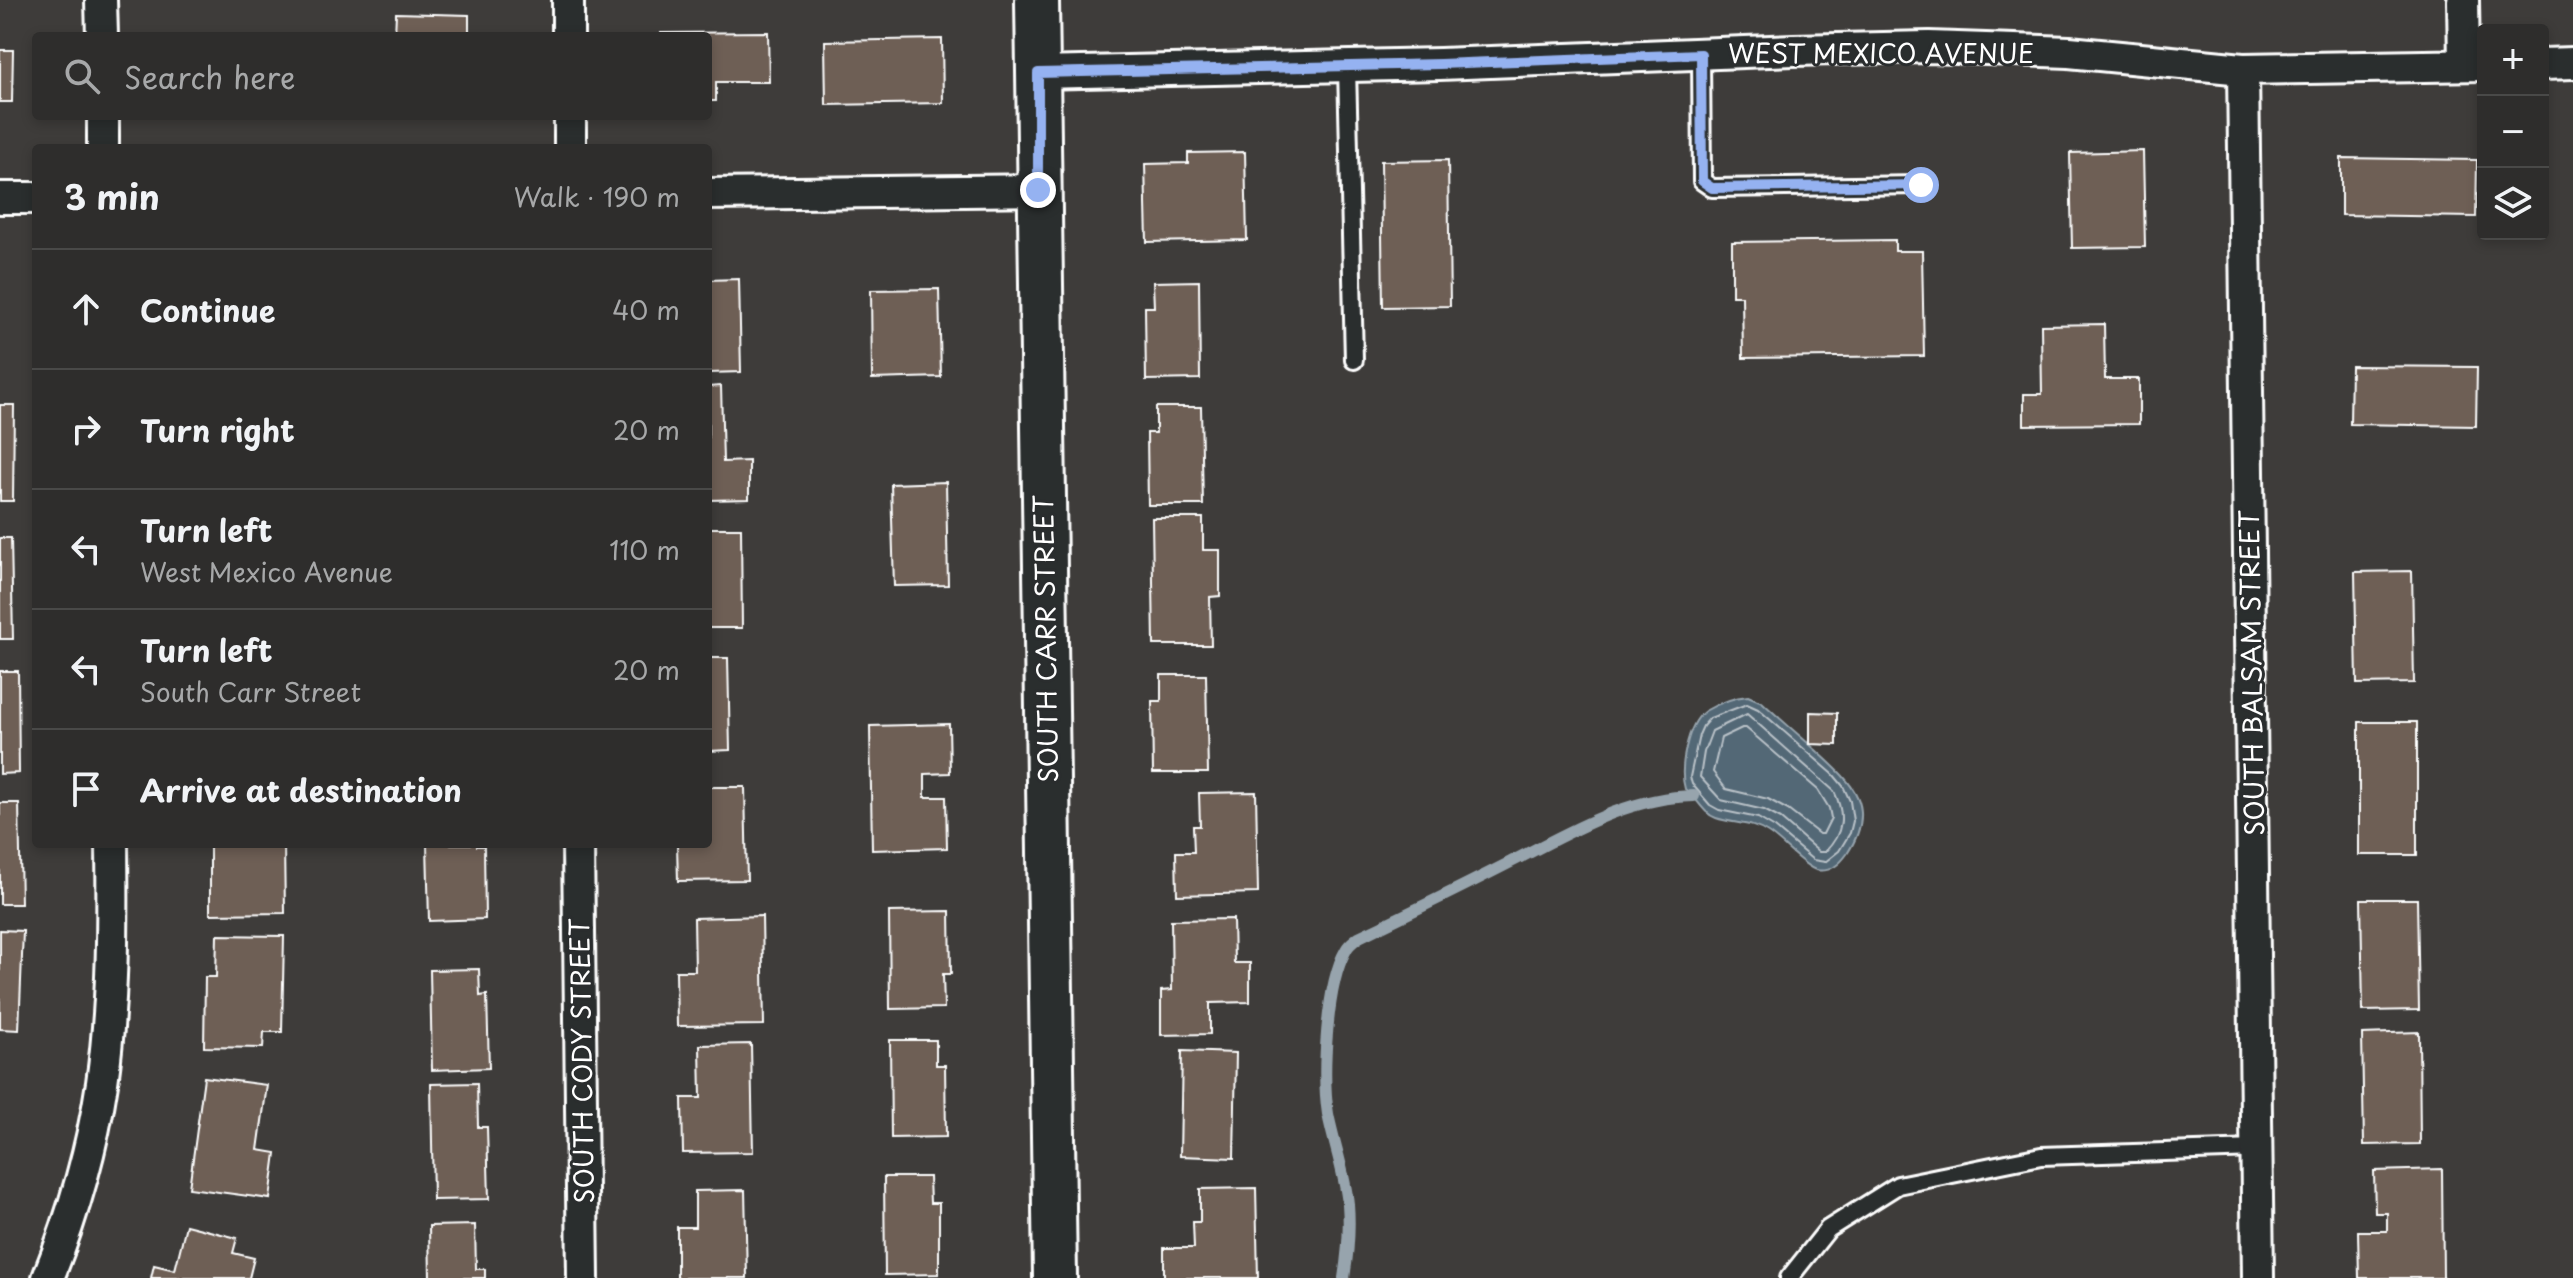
<!DOCTYPE html>
<meta charset="utf-8">
<style>
body{margin:0;font-family:"Playpen Sans",sans-serif;background:#363534;color:#f1f3f6}
.controls{position:absolute;right:24px;top:24px;display:grid;overflow:hidden;border-radius:8px;box-shadow:0 4px 12px #0003}
.controls button{width:72px;height:72px;display:grid;place-items:center;padding:0;border:0;border-bottom:2px solid #494948;background:#2e2d2c;color:#f1f3f6;font:40px sans-serif}
.stop{position:absolute;width:24px;height:24px;margin:-18px;border:6px solid #95b2f1;border-radius:50%;background:#fff}
.stop.end{background:#95b2f1;border-color:#fff;box-shadow:0 2px 8px #0008}
.list{margin:0;padding:0;list-style:none}
h2{display:flex;justify-content:space-between;align-items:center;height:104px;margin:0;padding:0 32px;font-size:34px}
h2 small{font-size:26px;font-weight:400;color:#a7a8a9}
.list li{display:grid;grid-template-columns:52px 1fr auto;gap:24px;align-items:center;box-sizing:border-box;height:120px;padding:0 32px;border-top:2px solid #494948}
.list b{display:block;font-size:30px;white-space:nowrap}
.list p{margin:0;font-size:26px;white-space:nowrap;color:#a7a8a9}
.list em{font-size:26px;font-style:normal;color:#a7a8a9}
.icon{flex:none;width:44px;height:44px;fill:none;stroke:currentColor;stroke-width:2;stroke-linecap:round;stroke-linejoin:round}
.map{position:relative;flex:none;width:2573px;height:1278px;overflow:hidden}
.search{position:absolute;background:#2e2d2c;box-shadow:0 4px 12px #0003;left:32px;top:32px;width:680px;height:88px;display:flex;align-items:center;gap:20px;box-sizing:border-box;padding:0 28px;border-radius:8px;color:#a7a8a9;font-size:30px}
.panel{position:absolute;background:#2e2d2c;box-shadow:0 4px 12px #0003;left:32px;top:144px;width:680px;height:704px;border-radius:8px}
.map>svg:first-child{display:block}
.water{fill:#526776;stroke:#97a4ad;stroke-width:2}
.lines{fill:none;stroke-linecap:round;stroke-linejoin:round}
.shore{stroke:#bac2c8;stroke-width:2}
.stream{stroke:#97a4ad;stroke-width:12}
.building{fill:#6e5e55;stroke:#fff;stroke-width:2}
.lane-casing{stroke:#fff;stroke-width:22}
.street-casing{stroke:#fff;stroke-width:36}
.secondary-casing{stroke:#fff;stroke-width:48}
.lane{stroke:#2a2d2e;stroke-width:16}
.street{stroke:#2a2d2e;stroke-width:30}
.secondary{stroke:#2a2d2e;stroke-width:42}
.route{stroke:#95b2f1;stroke-width:10}
.labels{text-anchor:middle;dominant-baseline:central;stroke-width:6;stroke-linejoin:round;paint-order:stroke}
.street-label{font-size:26px;fill:#fff;stroke:#2a2d2e}
</style>
<div class="map">
<svg width="2573" height="1278" viewBox="0 0 2573 1278">
<rect width="100%" height="100%" fill="#3e3c3a"/>
<filter id="ink" filterUnits="userSpaceOnUse"><feTurbulence type="fractalNoise" baseFrequency=".0125" numOctaves="2"/><feDisplacementMap in="SourceGraphic" scale="16" xChannelSelector="R" yChannelSelector="G"/><feConvolveMatrix kernelMatrix="1 2 1 2 8 2 1 2 1" color-interpolation-filters="sRGB"/></filter>
<g filter="url(#ink)">
<path class="water" d="M 1748,696 L 1762,702 C 1780,719 1799,735 1817,751 C 1852,783 1879,806 1847,854 C 1840,864 1830,873 1816,870 C 1804,867 1781,841 1768,833 C 1752,822 1734,824 1716,818 C 1702,813 1697,797 1685,789 C 1679,769 1687,724 1705,711 C 1717,704 1734,697 1748,696 Z"/>
<g class="lines">
<path class="shore" d="M 1747,704 L 1758,709 L 1833,774 L 1843,786 L 1850,801 L 1853,821 L 1850,833 L 1839,851 L 1825,862 L 1813,860 L 1775,828 L 1758,818 L 1719,810 L 1710,805 L 1692,784 L 1690,777 L 1699,735 L 1703,726 L 1710,718 Z
M 1747,714 L 1834,791 C 1845,814 1844,833 1825,852 L 1819,852 L 1781,819 L 1764,810 L 1721,800 L 1700,777 L 1704,752 L 1712,731 Z
M 1742,728 L 1746,728 L 1818,790 L 1829,808 L 1831,818 L 1823,834 L 1819,834 L 1788,810 L 1768,799 L 1726,789 L 1713,772 L 1721,738 Z"/>
<path class="stream" d="M 1344,1278 C 1348,1253 1350,1229 1348,1204 C 1345,1174 1334,1144 1328,1114 C 1322,1075 1326,984 1346,950 C 1349,944 1354,941 1359,937 C 1409,913 1458,889 1507,864 C 1567,834 1625,797 1694,796"/>
</g>
<path class="building" d="M 396,13 L 469,15 L 469,36 L 395,36 Z
M 768,32 L 769,82 L 716,82 L 716,101 L 708,101 L 708,36 L 661,36 L 661,33 Z
M 942,39 L 943,103 L 826,105 L 825,41 Z
M 0,50 L 13,50 L 12,102 L 0,102 Z
M 2143,151 L 2145,247 L 2072,248 L 2070,153 Z
M 1245,152 L 1247,240 L 1147,242 L 1145,164 L 1188,163 L 1188,153 Z
M 2341,158 L 2477,160 L 2476,217 L 2341,215 Z
M 1448,160 L 1450,306 L 1383,307 L 1381,161 Z
M 1895,240 L 1895,251 L 1922,251 L 1924,356 L 1743,358 L 1742,296 L 1732,296 L 1732,242 Z
M 739,279 L 741,372 L 708,373 L 708,280 Z
M 1199,281 L 1200,379 L 1146,380 L 1145,307 L 1154,307 L 1153,282 Z
M 939,289 L 941,377 L 872,379 L 871,290 Z
M 2104,324 L 2105,379 L 2139,379 L 2139,424 L 2024,425 L 2024,394 L 2042,394 L 2041,325 Z
M 2351,366 L 2477,367 L 2476,426 L 2350,424 Z
M 721,386 L 723,462 L 749,461 L 749,499 L 708,500 L 708,387 Z
M 0,405 L 14,405 L 13,501 L 0,501 Z
M 1156,407 L 1201,407 L 1203,505 L 1148,505 L 1147,433 L 1156,433 Z
M 946,482 L 948,585 L 894,586 L 891,484 Z
M 1152,518 L 1203,518 L 1203,550 L 1220,550 L 1220,596 L 1210,597 L 1211,645 L 1154,645 Z
M 708,528 L 741,528 L 742,628 L 708,628 Z
M 0,538 L 11,538 L 13,639 L 0,639 Z
M 2412,571 L 2414,683 L 2357,684 L 2355,572 Z
M 708,658 L 728,658 L 730,750 L 708,751 Z
M 0,671 L 18,671 L 19,773 L 0,774 Z
M 1161,675 L 1206,675 L 1208,773 L 1153,773 L 1152,701 L 1161,701 Z
M 1810,712 L 1837,713 L 1837,745 L 1810,744 Z
M 2359,722 L 2417,722 L 2417,855 L 2359,855 Z
M 949,724 L 950,773 L 925,774 L 925,797 L 946,797 L 947,848 L 872,850 L 870,726 Z
M 708,787 L 745,787 L 747,880 L 678,881 L 677,844 L 708,844 Z
M 1256,792 L 1258,893 L 1177,895 L 1176,852 L 1194,852 L 1193,826 L 1200,826 L 1199,793 Z
M 0,803 L 19,803 L 21,904 L 0,904 Z
M 210,844 L 284,844 L 285,913 L 210,914 Z
M 427,844 L 477,844 L 477,846 L 484,846 L 485,919 L 429,921 Z
M 2361,899 L 2417,899 L 2419,1010 L 2363,1011 Z
M 950,911 L 951,974 L 943,974 L 944,1008 L 890,1009 L 889,912 Z
M 762,916 L 764,1025 L 677,1026 L 676,971 L 695,971 L 694,918 Z
M 1233,919 L 1234,963 L 1250,963 L 1250,1002 L 1210,1003 L 1210,1034 L 1161,1035 L 1161,991 L 1172,990 L 1171,920 Z
M 0,930 L 23,931 L 19,1030 L 0,1029 Z
M 217,935 L 284,936 L 282,1032 L 264,1032 L 263,1048 L 204,1047 L 205,977 L 216,977 Z
M 479,969 L 480,996 L 487,995 L 489,1068 L 432,1070 L 430,970 Z
M 2419,1032 L 2420,1144 L 2364,1145 L 2362,1034 Z
M 890,1040 L 936,1040 L 936,1065 L 945,1065 L 946,1137 L 891,1138 Z
M 751,1044 L 753,1152 L 683,1153 L 682,1098 L 701,1098 L 700,1045 Z
M 1182,1051 L 1236,1053 L 1234,1158 L 1180,1156 Z
M 204,1077 L 267,1085 L 258,1150 L 276,1153 L 270,1199 L 189,1188 Z
M 477,1083 L 478,1127 L 487,1127 L 489,1199 L 433,1200 L 431,1084 Z
M 2442,1169 L 2443,1278 L 2359,1278 L 2358,1231 L 2387,1231 L 2387,1213 L 2375,1213 L 2374,1171 Z
M 884,1177 L 929,1177 L 930,1203 L 939,1203 L 939,1274 L 885,1275 Z
M 1256,1188 L 1258,1278 L 1164,1278 L 1164,1248 L 1194,1248 L 1193,1222 L 1200,1222 L 1200,1189 Z
M 745,1190 L 747,1278 L 677,1278 L 677,1227 L 695,1227 L 695,1191 Z
M 186,1225 L 237,1238 L 233,1253 L 254,1258 L 249,1278 L 151,1278 L 154,1265 L 175,1270 Z
M 475,1225 L 476,1269 L 485,1269 L 485,1278 L 430,1278 L 429,1226 Z"/>
<g class="lines">
<defs>
<path id="lane" d="M 1701,54 L 1702,181 L 1712,188 L 1921,185
M 1347,67 L 1354,360
M 1789,1278 L 1828,1229 L 1898,1185 L 2041,1156 L 2257,1149"/>
<path id="street" d="M 101,0 L 102,36
M 568,0 L 568,36
M 2463,0 L 2464,65
M 2543,64 L 2573,63
M 2243,69 L 2258,1278
M 1038,73 L 1440,64 L 1793,50 L 1929,47 L 2069,52 L 2243,69 L 2483,65
M 103,116 L 103,148
M 570,116 L 570,148
M 708,194 L 1038,190
M 0,198 L 36,198
M 578,844 L 583,1278
M 48,1278 C 73,1215 92,1150 102,1083 C 113,1004 113,924 112,844"/>
<path id="secondary" d="M 1037,0 L 1055,1278"/>
</defs>
<use href="#lane" class="lane-casing"/>
<use href="#street" class="street-casing"/>
<use href="#secondary" class="secondary-casing"/>
<use href="#lane" class="lane"/>
<use href="#street" class="street"/>
<use href="#secondary" class="secondary"/>
</g>
</g>
<g class="lines" filter="url(#ink)">
<path class="route" d="M 1038,190 L 1038,73 L 1440,64 L 1701,54 L 1702,181 L 1712,188 L 1921,185"/>
</g>
<g class="labels">
<g class="street-label">
<text x="1881" y="52">WEST MEXICO AVENUE</text>
<text transform="translate(1045 639) rotate(-91)">SOUTH CARR STREET</text>
<text transform="translate(2251 673) rotate(-91)">SOUTH BALSAM STREET</text>
<text transform="translate(581 1061) rotate(-91)">SOUTH CODY STREET</text>
</g>
</g>
</svg>
<div class="controls">
<button>+</button>
<button>−</button>
<button><svg class="icon" aria-label="layers" viewBox="0 0 24 24"><path d="M12 4l9 5-9 5-9-5zM3 14l9 5 9-5"/></svg></button>
</div>
<div class="stop" style="left:1921px;top:185px"></div>
<div class="stop end" style="left:1038px;top:190px"></div>
<div class="search"><svg class="icon" aria-label="search" viewBox="0 0 24 24"><circle cx="10" cy="10" r="6"/><path d="M15 15l6 6"/></svg>Search here</div>
<section class="panel">
<h2>3 min<small>Walk · 190 m</small></h2>
<ul class="list">
<li><svg class="icon" aria-label="ahead" viewBox="0 0 24 24"><path d="M12 20V5M6 11l6-6 6 6"/></svg><div><b>Continue</b></div><em>40 m</em></li>
<li><svg class="icon" aria-label="right" viewBox="0 0 24 24"><path d="M7 20v-9h11M14 6l5 5-5 5"/></svg><div><b>Turn right</b></div><em>20 m</em></li>
<li><svg class="icon" aria-label="left" viewBox="0 0 24 24"><path d="M17 20v-9H6M10 6l-5 5 5 5"/></svg><div><b>Turn left</b><p>West Mexico Avenue</p></div><em>110 m</em></li>
<li><svg class="icon" aria-label="left" viewBox="0 0 24 24"><path d="M17 20v-9H6M10 6l-5 5 5 5"/></svg><div><b>Turn left</b><p>South Carr Street</p></div><em>20 m</em></li>
<li><svg class="icon" aria-label="arrive" viewBox="0 0 24 24"><path d="M6 21V4h12l-3 4 3 4H6"/></svg><div><b>Arrive at destination</b></div></li>
</ul>
</section>
</div>
